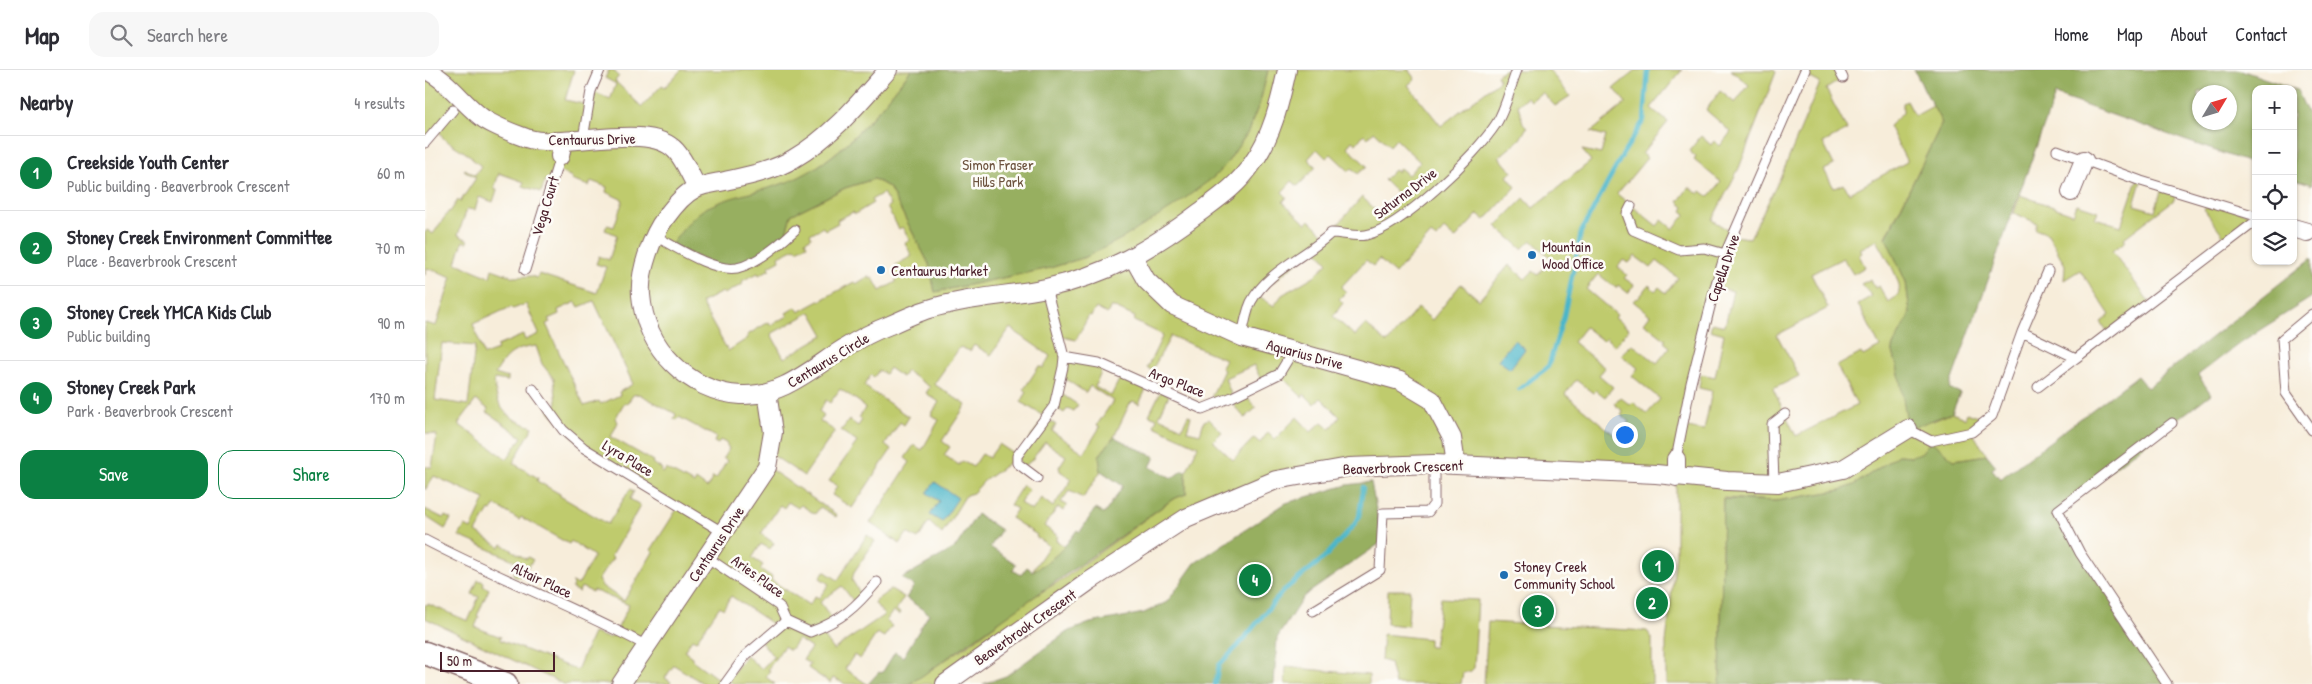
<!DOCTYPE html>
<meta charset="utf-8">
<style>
body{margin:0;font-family:"Patrick Hand",sans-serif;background:#f7f7f7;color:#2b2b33}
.controls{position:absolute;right:15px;top:15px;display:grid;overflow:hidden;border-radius:10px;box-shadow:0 1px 4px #0004}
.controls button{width:45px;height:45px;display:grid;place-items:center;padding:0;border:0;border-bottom:1px solid #e1e1e2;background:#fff;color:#2b2b33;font:25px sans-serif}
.compass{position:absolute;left:1767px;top:15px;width:45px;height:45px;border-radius:50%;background:#fff;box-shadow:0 1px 4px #0004;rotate:52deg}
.scale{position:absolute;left:15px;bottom:12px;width:115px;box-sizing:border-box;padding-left:5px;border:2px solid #4a1f2b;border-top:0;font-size:14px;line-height:18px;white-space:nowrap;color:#4a1f2b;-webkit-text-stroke:4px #fdfcf7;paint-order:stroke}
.you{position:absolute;left:1199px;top:364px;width:18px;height:18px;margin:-12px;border:4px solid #fff;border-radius:50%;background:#1a73e8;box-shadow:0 0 0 8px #1a73e833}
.badge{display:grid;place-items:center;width:32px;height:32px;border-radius:50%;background:#0b8043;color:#fff;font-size:16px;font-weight:700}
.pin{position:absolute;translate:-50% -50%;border:2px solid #fff;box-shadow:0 1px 5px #0006}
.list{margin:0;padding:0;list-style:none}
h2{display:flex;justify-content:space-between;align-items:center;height:65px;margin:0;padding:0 20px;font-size:21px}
h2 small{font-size:16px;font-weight:400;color:#7c7c81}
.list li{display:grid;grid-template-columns:32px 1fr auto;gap:15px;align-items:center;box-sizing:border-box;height:75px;padding:0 20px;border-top:1px solid #e1e1e2}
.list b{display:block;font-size:19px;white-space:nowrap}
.list p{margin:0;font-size:16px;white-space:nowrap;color:#7c7c81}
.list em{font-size:16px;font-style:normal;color:#7c7c81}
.actions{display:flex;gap:10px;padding:15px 20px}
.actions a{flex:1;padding:11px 0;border:1px solid #0b8043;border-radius:15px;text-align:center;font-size:18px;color:#0b8043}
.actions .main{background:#0b8043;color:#fff}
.icon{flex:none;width:28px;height:28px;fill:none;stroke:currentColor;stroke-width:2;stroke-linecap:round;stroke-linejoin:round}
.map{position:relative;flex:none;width:1887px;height:614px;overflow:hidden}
header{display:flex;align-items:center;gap:30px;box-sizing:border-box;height:70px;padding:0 25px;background:#fff;border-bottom:1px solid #e1e1e2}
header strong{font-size:24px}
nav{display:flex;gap:28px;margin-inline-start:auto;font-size:18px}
.search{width:350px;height:45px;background:#f7f7f7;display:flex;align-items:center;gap:12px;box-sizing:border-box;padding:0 18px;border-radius:15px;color:#7c7c81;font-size:19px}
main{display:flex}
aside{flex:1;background:#fff}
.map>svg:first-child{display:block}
.green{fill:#bfcb6d;stroke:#84754c;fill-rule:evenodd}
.forest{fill:#97af60;stroke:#706746;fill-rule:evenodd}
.water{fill:#4cb6c9;stroke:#4b6a7a}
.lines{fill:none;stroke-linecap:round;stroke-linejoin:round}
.stream{stroke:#4cb6c9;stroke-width:4.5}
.service-casing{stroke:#876768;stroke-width:11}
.minor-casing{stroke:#876768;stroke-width:20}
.tertiary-casing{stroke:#876768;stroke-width:25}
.service{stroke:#fff;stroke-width:9}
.minor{stroke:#fff;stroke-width:18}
.tertiary{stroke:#fff;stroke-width:22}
.poi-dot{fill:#1f6fb2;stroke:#fdfcf7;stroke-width:2}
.labels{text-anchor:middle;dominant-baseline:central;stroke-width:5;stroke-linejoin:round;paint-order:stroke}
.street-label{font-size:15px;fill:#4a1f2b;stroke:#fdfcf7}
.park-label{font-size:15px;fill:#6d533f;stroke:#fdfcf7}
.poi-label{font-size:15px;fill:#4a1f2b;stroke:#fdfcf7;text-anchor:start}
</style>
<header>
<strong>Map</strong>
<div class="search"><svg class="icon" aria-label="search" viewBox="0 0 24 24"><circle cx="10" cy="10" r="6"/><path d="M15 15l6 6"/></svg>Search here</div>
<nav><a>Home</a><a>Map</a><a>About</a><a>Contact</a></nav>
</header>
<main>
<aside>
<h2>Nearby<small>4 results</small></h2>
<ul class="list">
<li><span class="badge">1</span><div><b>Creekside Youth Center</b><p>Public building · Beaverbrook Crescent</p></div><em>60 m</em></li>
<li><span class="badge">2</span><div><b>Stoney Creek Environment Committee</b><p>Place · Beaverbrook Crescent</p></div><em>70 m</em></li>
<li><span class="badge">3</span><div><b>Stoney Creek YMCA Kids Club</b><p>Public building</p></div><em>90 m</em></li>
<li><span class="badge">4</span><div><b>Stoney Creek Park</b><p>Park · Beaverbrook Crescent</p></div><em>170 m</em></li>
</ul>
<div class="actions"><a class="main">Save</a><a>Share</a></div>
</aside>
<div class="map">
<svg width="1887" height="614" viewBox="0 0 1887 614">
<rect width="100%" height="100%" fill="#fdfcf7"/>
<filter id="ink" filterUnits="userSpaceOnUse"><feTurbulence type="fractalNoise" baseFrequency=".02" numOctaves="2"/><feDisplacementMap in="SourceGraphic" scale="10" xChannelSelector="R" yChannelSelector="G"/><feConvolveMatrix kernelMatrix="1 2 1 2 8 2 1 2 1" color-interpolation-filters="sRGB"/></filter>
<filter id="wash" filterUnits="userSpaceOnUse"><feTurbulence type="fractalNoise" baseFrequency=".0096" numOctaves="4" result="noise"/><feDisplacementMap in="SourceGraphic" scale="20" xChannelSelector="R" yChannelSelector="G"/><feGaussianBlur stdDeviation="1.12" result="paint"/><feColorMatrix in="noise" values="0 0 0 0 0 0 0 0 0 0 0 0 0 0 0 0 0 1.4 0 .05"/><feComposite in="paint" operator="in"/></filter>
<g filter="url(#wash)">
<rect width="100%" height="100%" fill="#f7edda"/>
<path class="green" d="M 0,0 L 149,0 L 140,30 L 163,35 L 167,21 L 185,30 L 191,14 L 180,8 L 184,0 L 188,0 L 194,6 L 190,11 L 217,37 L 237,15 L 240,17 L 256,0 L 486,0 C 454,40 421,83 375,107 C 360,114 343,119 327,124 L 359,170 L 366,145 L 420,118 L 449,109 L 464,117 L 504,194 L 510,222 L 625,198 L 661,187 L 802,93 L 823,62 L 835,32 L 843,0 L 985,0 L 984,1 L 990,9 L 983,15 L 1016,56 L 1075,10 L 1072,5 L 1078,0 L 1124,0 L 1145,26 L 1130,36 L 1117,22 L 1106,31 L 1102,27 L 1093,35 L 1098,53 L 1102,57 L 1095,69 L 1074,87 L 1087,102 L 1082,106 L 1091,117 L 1060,150 L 1053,144 L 1030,169 L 1019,159 L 1011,168 L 1006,164 L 970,204 L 954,189 L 948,196 L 941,190 L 916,217 L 921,222 L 914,229 L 918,233 L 908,246 L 930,266 L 941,254 L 962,273 L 993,238 L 1007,250 L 1036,214 L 1054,230 L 1084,195 L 1100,209 L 1108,201 L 1113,205 L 1127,189 L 1106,170 L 1097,179 L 1071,156 L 1099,128 L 1108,138 L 1166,91 L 1157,80 L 1176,84 L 1181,66 L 1166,62 L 1201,33 L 1189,18 L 1211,0 L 1257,0 L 1226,38 L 1243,52 L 1217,84 L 1222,88 L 1192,124 L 1232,156 L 1237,150 L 1248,159 L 1261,144 L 1257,141 L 1259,137 L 1253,132 L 1264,117 L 1274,124 L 1276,121 L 1284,127 L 1296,112 L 1269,90 L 1271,87 L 1264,81 L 1276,66 L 1286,75 L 1289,71 L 1295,76 L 1306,62 L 1281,40 L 1295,21 L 1310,33 L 1324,15 L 1306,0 L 1348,0 L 1351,2 L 1314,98 L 1287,150 L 1309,164 L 1308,166 L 1325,168 L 1357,104 L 1395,13 L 1378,4 L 1380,0 L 1414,0 L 1418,8 L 1401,19 L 1422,60 L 1398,73 L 1409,95 L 1399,100 L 1409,118 L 1419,114 L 1424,123 L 1482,92 L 1464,56 L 1478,43 L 1478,33 L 1482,31 L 1490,46 L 1508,36 L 1517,53 L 1461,167 L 1481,212 L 1485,243 L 1467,278 L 1474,304 L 1508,351 L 1527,343 L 1540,348 L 1542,343 L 1556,348 L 1559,352 L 1547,362 L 1562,385 L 1529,390 L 1496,383 L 1486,386 L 1473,385 L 1429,415 L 1417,420 L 1351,431 L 1298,428 L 1295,614 L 1241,614 L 1241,573 L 1251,484 L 1251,407 L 1057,395 L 851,410 L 761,448 L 520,614 L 484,614 L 546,573 L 597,534 L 638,509 L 748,429 L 761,424 L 761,402 L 773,376 L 729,356 L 732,348 L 724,345 L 736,321 L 744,325 L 734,347 L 757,358 L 763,345 L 766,346 L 762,361 L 775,364 L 779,351 L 784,349 L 797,362 L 788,371 L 808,390 L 829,368 L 835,373 L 843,362 L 850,369 L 872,347 L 886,362 L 897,352 L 905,359 L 915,347 L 896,328 L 889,334 L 879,324 L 877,327 L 854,304 L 837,312 L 829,295 L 800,308 L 807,327 L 817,322 L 831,338 L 820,348 L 810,337 L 807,327 L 790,334 L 787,325 L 799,300 L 796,298 L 800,289 L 746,266 L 727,300 L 722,298 L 738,265 L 709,251 L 710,247 L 686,236 L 682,244 L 671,238 L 666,246 L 664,245 L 651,270 L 634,266 L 639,287 L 679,295 L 670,317 L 686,326 L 697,304 L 723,315 L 714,334 L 708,331 L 704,335 L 689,367 L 674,386 L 676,401 L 658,428 L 644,421 L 636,432 L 642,436 L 638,441 L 633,437 L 619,456 L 633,466 L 631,470 L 640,477 L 621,494 L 607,501 L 624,476 L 611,467 L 612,465 L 586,448 L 592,439 L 585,435 L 598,415 L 604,420 L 595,433 L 607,441 L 616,428 L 628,437 L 647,409 L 635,401 L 634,397 L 641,386 L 620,372 L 606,391 L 597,397 L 592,387 L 559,411 L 548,423 L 541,425 L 517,464 L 504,452 L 493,469 L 482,463 L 475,474 L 445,453 L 485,392 L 480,388 L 489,375 L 497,380 L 514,350 L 506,345 L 514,332 L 501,323 L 505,317 L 481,301 L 477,307 L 464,298 L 460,304 L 454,300 L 449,307 L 446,305 L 439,316 L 484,347 L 479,355 L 475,352 L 460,375 L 466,380 L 427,438 L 407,425 L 412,416 L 404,411 L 432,372 L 416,361 L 424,350 L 433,356 L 437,350 L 434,348 L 440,338 L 436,335 L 436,333 L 415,319 L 405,333 L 401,330 L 394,341 L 399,345 L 395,351 L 410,361 L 379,406 L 346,384 L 342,397 L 412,445 L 411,447 L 395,437 L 390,444 L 376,435 L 373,438 L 363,432 L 359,438 L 355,435 L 336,464 L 349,473 L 345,479 L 336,474 L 327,488 L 338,495 L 335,499 L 347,507 L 346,510 L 384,535 L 390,526 L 394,528 L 404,514 L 395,508 L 399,501 L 413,510 L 442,465 L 450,471 L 429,502 L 427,510 L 438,528 L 432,536 L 417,516 L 395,532 L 409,552 L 393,559 L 408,580 L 459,545 L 449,532 L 466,519 L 479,527 L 471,540 L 475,543 L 474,545 L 468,541 L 461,551 L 467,556 L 459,567 L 452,563 L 435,589 L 429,585 L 420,599 L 442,614 L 420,614 L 408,608 L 405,613 L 383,598 L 385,594 L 378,590 L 386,578 L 373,569 L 365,580 L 359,576 L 343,599 L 345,600 L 341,607 L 350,614 L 309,614 L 303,610 L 321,585 L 336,599 L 349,587 L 336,572 L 353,558 L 306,526 L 298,539 L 295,536 L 271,571 L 267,569 L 259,581 L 267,587 L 267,590 L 300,614 L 279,614 L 249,595 L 240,608 L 246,612 L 245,614 L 138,614 L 0,548 L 0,535 L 3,534 L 43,551 L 54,527 L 47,524 L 53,510 L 59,512 L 58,516 L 64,519 L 52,546 L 54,547 L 50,557 L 76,567 L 75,570 L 152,600 L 168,563 L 183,568 L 189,566 L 204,535 L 168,520 L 167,522 L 156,517 L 154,522 L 147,519 L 148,512 L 153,515 L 169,486 L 146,471 L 144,474 L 96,447 L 94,450 L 70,435 L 67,441 L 64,440 L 51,462 L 75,477 L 77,474 L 101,489 L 103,487 L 108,490 L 95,507 L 88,505 L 93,492 L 34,466 L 40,456 L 46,459 L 60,429 L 9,406 L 0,420 L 0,397 L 7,397 L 12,365 L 0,363 L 0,253 L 11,256 L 27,207 L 2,198 L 0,205 L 0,163 L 2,160 L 8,164 L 24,141 L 25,142 L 33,130 L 35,132 L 51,108 L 39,100 L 40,99 L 50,105 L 56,96 L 47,89 L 47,87 L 19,69 L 15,63 L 16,55 L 0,72 ZM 949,61 L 965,76 L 971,69 L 995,92 L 983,105 L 975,98 L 972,102 L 969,100 L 959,110 L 972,123 L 953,142 L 937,127 L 902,167 L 885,150 L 881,154 L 858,132 L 862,127 L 857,122 L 867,111 L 873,116 L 891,97 L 883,89 L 892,79 L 901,88 L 906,84 L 924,101 L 927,98 L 933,104 L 942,96 L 922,77 L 927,71 L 931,74 L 939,64 L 943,68 ZM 131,100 L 147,107 L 146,110 L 164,116 L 166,111 L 182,117 L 181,122 L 198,130 L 189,157 L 182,155 L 180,160 L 192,165 L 184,190 L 174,186 L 171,194 L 181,197 L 172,223 L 114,204 L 112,208 L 106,206 L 89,207 L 67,199 L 65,207 L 31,193 L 38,171 L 42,173 L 43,170 L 33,165 L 42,139 L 50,140 L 54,127 L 68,132 L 72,120 L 69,119 L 74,103 L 99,112 L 98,116 L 116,122 L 121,109 L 128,109 ZM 458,123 L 465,135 L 462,137 L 474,159 L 477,157 L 485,170 L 480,173 L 487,186 L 471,195 L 471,212 L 455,221 L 448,208 L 445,209 L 444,206 L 431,214 L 429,212 L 374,242 L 371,237 L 361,243 L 363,246 L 346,255 L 344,252 L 322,265 L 323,268 L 303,281 L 276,233 L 297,222 L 299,224 L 318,214 L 317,211 L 333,203 L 334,205 L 345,199 L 344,196 L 355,190 L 354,186 L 370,178 L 372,180 L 382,175 L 380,171 L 387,167 L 385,164 L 398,157 L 400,160 L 413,153 L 412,150 L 428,142 L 430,144 L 448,133 L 446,130 ZM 1452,170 C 1457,180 1477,211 1474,221 C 1473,227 1468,229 1463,232 L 1454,216 L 1450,218 L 1446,209 L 1436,214 L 1447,226 L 1433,234 L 1455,277 L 1438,286 L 1436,283 L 1412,296 L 1432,335 L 1371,366 L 1348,319 L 1374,306 L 1352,265 L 1403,238 L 1386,204 L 1418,188 L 1428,204 L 1440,197 L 1434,185 L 1437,183 L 1435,179 ZM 890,178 L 903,193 L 889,206 L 857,225 L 849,236 L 832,225 ZM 1210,186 L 1226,198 L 1232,191 L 1253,208 L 1241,223 L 1234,217 L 1230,221 L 1224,215 L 1213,229 L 1211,228 L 1208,231 L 1225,245 L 1219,253 L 1241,270 L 1239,272 L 1245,277 L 1232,293 L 1207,274 L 1196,285 L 1213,298 L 1207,306 L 1235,329 L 1222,344 L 1208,332 L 1205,335 L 1195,327 L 1189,334 L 1198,341 L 1196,345 L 1204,352 L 1192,367 L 1140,324 L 1151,310 L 1168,323 L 1171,320 L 1180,327 L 1188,317 L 1174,305 L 1180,298 L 1148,272 L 1160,257 L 1178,271 L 1181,268 L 1190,276 L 1204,259 L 1190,248 L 1192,245 L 1161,219 L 1173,204 L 1191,218 L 1193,215 L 1203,223 L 1209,215 L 1199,208 L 1202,205 L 1193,197 L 1198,190 L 1204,193 ZM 1290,217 L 1308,221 L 1300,256 L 1287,253 L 1285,260 L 1299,264 L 1290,307 L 1276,304 L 1274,318 L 1287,321 L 1279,361 L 1257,357 ZM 169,231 L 208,314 L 194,322 L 195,325 L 176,334 L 174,331 L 159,336 L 121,254 L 125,252 L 123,249 L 134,244 L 133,240 L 151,232 L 154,237 ZM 101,234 L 114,264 L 100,270 L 98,265 L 72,276 L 73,280 L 59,285 L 48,254 L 86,237 L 88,239 ZM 386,242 L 399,265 L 359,288 L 346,264 ZM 585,258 L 625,286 L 618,298 L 614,296 L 599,319 L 602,322 L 596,332 L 620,347 L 592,386 L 574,374 L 564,388 L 557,384 L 548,397 L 537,391 L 534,395 L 519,385 L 525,377 L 517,371 L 541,335 L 509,314 L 535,277 L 545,281 L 549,275 L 566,285 ZM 17,273 L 50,276 L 43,335 L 10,330 ZM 111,276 L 117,294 L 129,309 L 132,333 L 123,340 L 159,378 L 254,436 L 226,480 L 228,482 L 199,531 L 177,516 L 173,510 L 188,488 L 186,486 L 214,438 L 215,435 L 205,429 L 209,421 L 205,419 L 183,454 L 135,426 L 135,424 L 112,411 L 113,408 L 88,393 L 108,357 C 80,348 71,338 69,309 L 83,311 L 83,308 L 70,304 C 82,284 88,279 111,276 ZM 636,306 L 661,323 L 665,316 L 688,331 L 672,355 L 675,357 L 659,383 L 627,361 L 631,355 L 620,348 L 629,336 L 639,343 L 643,338 L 648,341 L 653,335 L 632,321 ZM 214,324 L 251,344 L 249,349 L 252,350 L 254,347 L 291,367 L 289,372 L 293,374 L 295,370 L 301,373 L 304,379 L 298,388 L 302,391 L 291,409 L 288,407 L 282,418 L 271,410 L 269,414 L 241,399 L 238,403 L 236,402 L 237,399 L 227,393 L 228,391 L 186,367 L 193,352 L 190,349 L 199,333 L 202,334 L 208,325 ZM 51,330 L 63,339 L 62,342 L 97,367 L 82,389 L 33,354 Z
M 1712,110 L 1716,111 L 1709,135 L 1730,141 L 1737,118 L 1751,122 L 1749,130 L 1699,168 L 1701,171 L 1687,181 L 1725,233 L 1684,264 L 1676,252 L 1685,245 L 1655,200 L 1639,210 L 1640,195 L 1623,164 L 1610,159 L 1612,153 L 1589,143 L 1595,125 L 1648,144 L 1652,134 L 1673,141 L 1670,148 L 1696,156 Z
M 1788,133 L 1831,146 L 1803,172 L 1779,139 Z
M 0,439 L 18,448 L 20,446 L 26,449 L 20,459 L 0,446 Z
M 963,520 L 985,520 L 983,556 L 962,554 Z
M 1016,528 L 1053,530 L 1049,598 L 1045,602 L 1038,602 L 1036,614 L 970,614 L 965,593 L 956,590 L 958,564 L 1004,569 L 1004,577 L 1009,577 Z
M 1063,552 L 1222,561 L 1227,568 L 1227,614 L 1059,614 Z
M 861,597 L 944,605 L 944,614 L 860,614 Z"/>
<path class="forest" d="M 486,0 L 843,0 L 835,32 L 823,62 L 802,93 L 789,107 L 747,138 L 698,168 L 661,187 L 625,198 L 510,222 L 504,194 L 464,117 L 449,109 L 420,118 L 366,145 L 359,170 L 312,198 L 293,196 L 246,175 C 256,162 268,144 283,137 C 312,123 345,121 374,107 C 421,84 454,40 486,0 Z
M 1489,0 L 1816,0 L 1872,20 L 1884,46 L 1887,48 L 1887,115 L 1868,108 L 1868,19 L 1831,19 L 1831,95 L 1630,25 L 1524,318 L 1535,323 L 1527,343 L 1483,359 L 1474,304 L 1467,278 L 1485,243 L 1481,212 L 1461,168 L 1517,53 ZM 1774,22 L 1804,22 L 1804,52 L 1774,52 Z
M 1887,188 L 1887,227 L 1819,270 L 1773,305 L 1786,324 L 1633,440 L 1742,614 L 1295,614 L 1298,429 L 1351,431 L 1416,420 L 1429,415 L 1473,385 L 1486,386 L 1496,383 L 1506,371 L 1529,390 L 1562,385 L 1571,396 L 1567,399 L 1575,409 L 1712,306 L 1722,318 Z
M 689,367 L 730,387 L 725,397 L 747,408 L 758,400 L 761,402 L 761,424 L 748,429 L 497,606 L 484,614 L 443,614 L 454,602 L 457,603 L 470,582 L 478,587 L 504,544 L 481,528 L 489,516 L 477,508 L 530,478 L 552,444 L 576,460 L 565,477 L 591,494 L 588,500 L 596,505 L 602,497 L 607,501 C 628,491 639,478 652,460 L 655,462 L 670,439 L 679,444 L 698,416 L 676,401 L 674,386 Z
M 946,412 L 957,472 L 879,526 L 852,568 L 849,614 L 558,614 L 581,606 L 642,562 L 665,553 L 719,543 L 742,532 L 770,493 L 861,433 L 922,415 Z"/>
<path class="water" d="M 1089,270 L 1100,279 L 1085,299 L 1073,290 Z
M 510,412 L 533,428 L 517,452 L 505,445 L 514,431 L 502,423 Z"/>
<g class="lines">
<path class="stream" d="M 1094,319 L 1123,297 L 1139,246 L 1156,162 L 1198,84 L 1219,50 L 1223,0
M 790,614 L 794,595 L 813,576 L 858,521 L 899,488 L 929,455 L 934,447 L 938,417"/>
</g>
</g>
<g filter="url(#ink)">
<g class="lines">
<defs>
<path id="service" d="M 1414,0 L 1418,8
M 158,69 L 166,21 L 175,0
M 0,73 L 28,40
M 1632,80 L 1716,111 L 1831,146
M 1206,136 L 1202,144 L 1208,160 L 1254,180 L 1279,178 L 1300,184
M 230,166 C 251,177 288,202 312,198 C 332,194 355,174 370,160
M 100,200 L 135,86
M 1887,244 L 1857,269 L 1861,323 L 1887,360
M 1597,262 L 1623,201
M 817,267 C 819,255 821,243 826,232 C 843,200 881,187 906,163 C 917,163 930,167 941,165 C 976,158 1051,85 1071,54 C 1081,39 1085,17 1092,0
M 639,287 L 674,293 L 777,339 L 807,327 L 854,304 L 868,281
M 1613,317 L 1651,288
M 108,319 L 138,360 L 159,378 L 299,463
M 1483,359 L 1506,371 L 1547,362 L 1567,346 L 1597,262 L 1651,288 L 1831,151
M 1251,389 L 1266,313 L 1290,217 L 1300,184 L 1380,0
M 612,408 L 592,393 L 592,386 L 629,336 L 638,297 L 639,287 L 621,218
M 1349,413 L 1347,354 L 1360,344
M 0,470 C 72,508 150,537 222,576
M 283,488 L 354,536 L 361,551 L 385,562 C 417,550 430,538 452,512
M 888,541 L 955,500 L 958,443 L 1003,442 L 1009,434 L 1009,394
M 300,614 L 321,585 L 361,551
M 1742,614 L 1655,483 L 1633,440 L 1747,353"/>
<path id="minor" d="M 1,0 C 24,11 39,35 59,49 C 71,57 88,63 101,68 C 139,81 223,50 251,81 C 260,91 265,105 272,117
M 463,0 C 434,33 406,67 368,89 C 348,101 322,106 300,111 C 291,113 279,114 271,118 C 259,124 249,136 241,147 C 227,165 214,202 216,225 C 220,278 264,322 316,325 C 356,327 386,299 418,279 C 432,270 449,261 465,255 C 478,249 491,243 504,239 C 542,227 583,226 621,218 C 682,205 726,179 775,142 C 794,128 813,115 827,94 C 847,67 855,32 862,0
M 135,86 L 138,71
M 1646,122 L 1659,90
M 1868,158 L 1882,162
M 708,187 L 721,210 L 747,235 L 817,267 L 975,311 L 1007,330 L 1027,368 L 1031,394
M 1251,407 L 1251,389
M 196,614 L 342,397 L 348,362 L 342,322
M 520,614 L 663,512 L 761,448 L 851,410 L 924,397 L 1009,394 L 1231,404 L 1302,411 L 1353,413 L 1418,399 L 1483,359"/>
<path id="tertiary" d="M 0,583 L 81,614"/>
</defs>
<use href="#service" class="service-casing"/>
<use href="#minor" class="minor-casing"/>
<use href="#tertiary" class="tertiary-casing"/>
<use href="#service" class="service"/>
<use href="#minor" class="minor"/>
<use href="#tertiary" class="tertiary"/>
</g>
</g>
<g class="poi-dot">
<circle cx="1107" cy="185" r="5"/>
<circle cx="456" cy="200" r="5"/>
<circle cx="1079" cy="505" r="5"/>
</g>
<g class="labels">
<g class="street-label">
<text transform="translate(167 69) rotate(-1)">Centaurus Drive</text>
<text transform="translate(980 123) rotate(-37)">Saturna Drive</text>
<text transform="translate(120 136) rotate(-73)">Vega Court</text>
<text transform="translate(1298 198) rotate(-71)">Capella Drive</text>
<text transform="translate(880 284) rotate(15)">Aquarius Drive</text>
<text transform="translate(403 290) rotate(-31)">Centaurus Circle</text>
<text transform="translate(752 312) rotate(21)">Argo Place</text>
<text transform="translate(203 388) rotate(31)">Lyra Place</text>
<text transform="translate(978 397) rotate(-2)">Beaverbrook Crescent</text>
<text transform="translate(291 474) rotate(-56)">Centaurus Drive</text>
<text transform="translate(333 506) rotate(36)">Aries Place</text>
<text transform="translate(117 510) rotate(25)">Altair Place</text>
<text transform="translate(600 557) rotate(-35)">Beaverbrook Crescent</text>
</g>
<g class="park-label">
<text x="573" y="94">Simon Fraser<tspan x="573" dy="17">Hills Park</tspan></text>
</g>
<g class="poi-label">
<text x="1117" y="176">Mountain<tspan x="1117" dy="17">Wood Office</tspan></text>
<text x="466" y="200">Centaurus Market</text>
<text x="1089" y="496">Stoney Creek<tspan x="1089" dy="17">Community School</tspan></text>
</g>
</g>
</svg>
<div class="controls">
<button>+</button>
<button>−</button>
<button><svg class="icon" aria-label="locate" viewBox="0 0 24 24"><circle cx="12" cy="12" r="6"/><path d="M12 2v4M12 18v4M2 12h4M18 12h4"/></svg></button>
<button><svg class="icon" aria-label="layers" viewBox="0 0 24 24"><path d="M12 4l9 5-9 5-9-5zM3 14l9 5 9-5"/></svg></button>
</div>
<svg class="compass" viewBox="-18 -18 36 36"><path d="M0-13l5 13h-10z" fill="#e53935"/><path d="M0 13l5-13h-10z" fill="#7c7c81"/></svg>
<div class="scale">50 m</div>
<div class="you"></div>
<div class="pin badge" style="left:1233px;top:496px">1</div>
<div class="pin badge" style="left:1227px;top:533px">2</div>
<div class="pin badge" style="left:1113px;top:541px">3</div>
<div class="pin badge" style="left:830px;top:510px">4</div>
</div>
</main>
